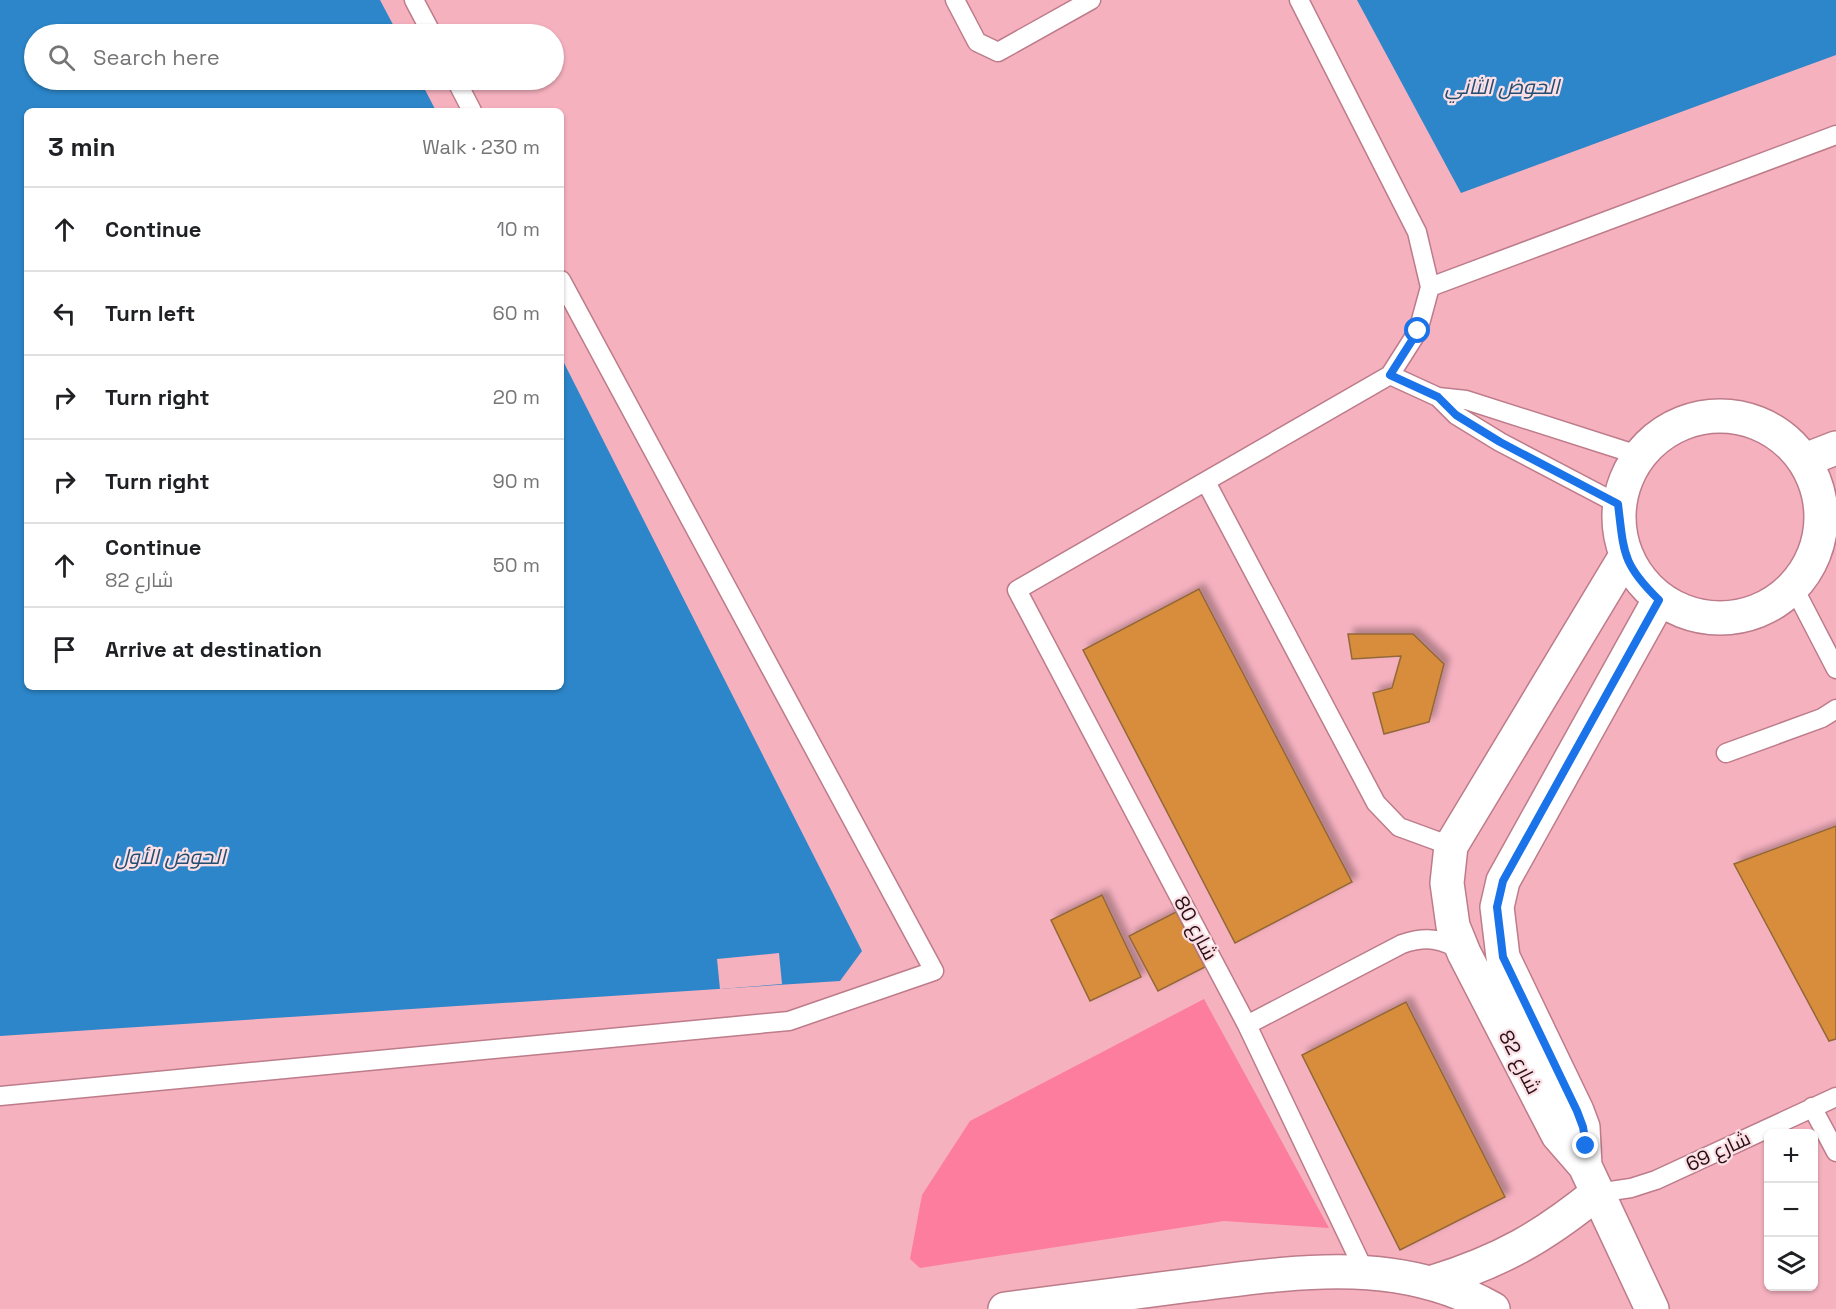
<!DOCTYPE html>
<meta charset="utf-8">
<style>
body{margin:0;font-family:"Space Grotesk",Cairo,sans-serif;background:#f6f6f6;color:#202124}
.controls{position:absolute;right:18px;bottom:18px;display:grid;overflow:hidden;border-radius:9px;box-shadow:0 2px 4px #0004}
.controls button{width:54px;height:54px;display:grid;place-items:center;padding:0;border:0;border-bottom:2px solid #e0e0e0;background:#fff;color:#202124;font:30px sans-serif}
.stop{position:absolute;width:18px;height:18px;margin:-14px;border:4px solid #1a73e8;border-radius:50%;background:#fff}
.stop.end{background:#1a73e8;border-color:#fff;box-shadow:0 2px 6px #0008}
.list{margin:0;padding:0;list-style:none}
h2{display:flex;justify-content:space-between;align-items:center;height:78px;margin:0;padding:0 24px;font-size:26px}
h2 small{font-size:20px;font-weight:400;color:#757577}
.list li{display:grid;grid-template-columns:39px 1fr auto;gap:18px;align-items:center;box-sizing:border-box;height:84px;padding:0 24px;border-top:2px solid #e0e0e0}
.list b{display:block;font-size:22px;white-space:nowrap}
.list p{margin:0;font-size:20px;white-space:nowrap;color:#757577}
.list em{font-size:20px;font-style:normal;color:#757577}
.icon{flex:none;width:33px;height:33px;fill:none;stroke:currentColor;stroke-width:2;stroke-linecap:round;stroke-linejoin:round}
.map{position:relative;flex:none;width:1836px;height:1309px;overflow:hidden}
.search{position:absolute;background:#fff;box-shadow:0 2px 4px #0004;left:24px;top:24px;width:540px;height:66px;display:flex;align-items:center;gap:15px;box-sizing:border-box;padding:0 21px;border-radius:33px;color:#757577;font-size:22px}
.panel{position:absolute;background:#fff;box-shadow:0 2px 4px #0004;left:24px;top:108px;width:540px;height:582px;border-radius:9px}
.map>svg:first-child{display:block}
.green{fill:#fc7d9d}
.water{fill:#2c86c9}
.pier{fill:#f6b1bf}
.building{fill:#d78d3a;stroke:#92673a;stroke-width:1.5;filter:url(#shadow)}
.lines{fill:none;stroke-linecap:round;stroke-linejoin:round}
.lane-casing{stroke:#bd7c8a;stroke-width:21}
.street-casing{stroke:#bd7c8a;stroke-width:36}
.highway-casing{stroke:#bd7c8a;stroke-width:36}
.lane{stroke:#fff;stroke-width:18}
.street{stroke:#fff;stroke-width:33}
.highway{stroke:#fff;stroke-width:33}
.route{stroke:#1a73e8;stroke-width:8}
.labels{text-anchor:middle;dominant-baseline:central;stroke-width:4.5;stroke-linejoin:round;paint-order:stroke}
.street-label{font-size:20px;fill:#281016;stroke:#fcdfe4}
.water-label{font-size:21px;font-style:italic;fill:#214e72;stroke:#fcdfe4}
</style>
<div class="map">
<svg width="1836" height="1309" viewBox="0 0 1836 1309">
<defs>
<filter id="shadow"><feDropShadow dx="5.5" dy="-5.5" stdDeviation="3" flood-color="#0004"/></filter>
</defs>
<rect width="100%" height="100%" fill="#f6b1bf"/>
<path class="green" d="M 1204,999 L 1329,1228 L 1224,1221 L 920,1268 L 910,1259 L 922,1195 L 970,1121 Z"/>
<path class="water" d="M 0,0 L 380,0 L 398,34 L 34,34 L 34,80 L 420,80 L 436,111 L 27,111 L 27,687 L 561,687 L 561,357 L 862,951 L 840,981 L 0,1036 Z
M 1357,0 L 1836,0 L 1836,55 L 1461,193 Z"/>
<path class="pier" d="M 779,953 L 782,984 L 720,989 L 717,959 Z"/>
<path class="building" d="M 1199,589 L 1352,882 L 1235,943 L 1083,650 Z
M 1348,634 L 1413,634 L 1444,664 L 1429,722 L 1384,734 L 1373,693 L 1392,688 L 1401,656 L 1352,659 Z
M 1836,826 L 1836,1039 L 1829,1041 L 1734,864 Z
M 1102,895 L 1141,977 L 1090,1001 L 1051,920 Z
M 1176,912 L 1205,967 L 1158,991 L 1129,936 Z
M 1406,1002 L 1505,1197 L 1400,1250 L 1302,1055 Z"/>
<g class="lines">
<defs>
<path id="lane" d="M 414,0 L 432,34
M 955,0 L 977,42 L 998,52 L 1091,0
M 1299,0 L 1417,232 L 1430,287 L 1418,331 L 1390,375
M 456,80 L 472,111
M 1430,287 L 1836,135
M 1438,397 L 1466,400 L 1638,455
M 1206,482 L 1376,803 L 1399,827 L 1451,846
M 1794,588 L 1836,669
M 1726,753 L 1822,718 L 1836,709
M 1247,1025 L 1402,944 C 1426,936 1442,938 1463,952
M 0,1096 L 789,1021 L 934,971 L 561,280
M 1812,1107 L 1836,1152
M 1597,1193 L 1631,1188 L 1656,1180 L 1836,1097
M 1364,1270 L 1247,1025 L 1017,590 L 1390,375 L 1438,397 L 1456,415 L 1500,442 L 1618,504"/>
<path id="street" d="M1619 517a101 101 0 1 1 202 0a101 101 0 1 1-202 0Z
M 1805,460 L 1836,448
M 1625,557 L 1451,846 L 1447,883 L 1453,926 L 1464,953 L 1558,1135 L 1585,1166 L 1652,1309
M 1585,1166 L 1583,1127 L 1577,1111 L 1503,957 L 1497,907 L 1503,881 L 1659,600"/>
<path id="highway" d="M 1433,1282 C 1501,1261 1543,1237 1597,1193
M 1005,1309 C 1067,1301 1129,1293 1191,1285 C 1295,1272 1398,1255 1493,1309"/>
</defs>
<use href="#lane" class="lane-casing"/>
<use href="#street" class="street-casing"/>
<use href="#highway" class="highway-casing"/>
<use href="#lane" class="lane"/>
<use href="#street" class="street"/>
<use href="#highway" class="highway"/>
</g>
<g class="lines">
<path class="route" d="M 1418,331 L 1390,375 L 1438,397 L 1456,415 L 1500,442 L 1618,504 C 1624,553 1622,564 1659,600 L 1503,881 L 1497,907 L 1503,957 L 1577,1111 L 1583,1127 L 1586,1146"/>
</g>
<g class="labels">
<g class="street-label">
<text transform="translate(1196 928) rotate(62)">شارع 80</text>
<text transform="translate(1520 1062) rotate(63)">شارع 82</text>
<text transform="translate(1718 1151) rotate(-25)">شارع 69</text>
</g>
<g class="water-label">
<text x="1502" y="86">الحوض الثاني</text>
<text x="170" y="856">الحوض الأول</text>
</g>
</g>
</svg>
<div class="controls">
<button>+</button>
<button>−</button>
<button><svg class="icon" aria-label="layers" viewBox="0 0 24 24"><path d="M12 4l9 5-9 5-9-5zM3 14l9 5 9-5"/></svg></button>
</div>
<div class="stop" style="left:1418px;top:331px"></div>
<div class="stop end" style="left:1586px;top:1146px"></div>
<div class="search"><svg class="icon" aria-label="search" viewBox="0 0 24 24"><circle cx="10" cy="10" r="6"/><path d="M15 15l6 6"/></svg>Search here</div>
<section class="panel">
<h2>3 min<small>Walk · 230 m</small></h2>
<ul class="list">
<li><svg class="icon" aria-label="ahead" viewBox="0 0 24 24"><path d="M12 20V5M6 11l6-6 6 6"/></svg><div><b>Continue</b></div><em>10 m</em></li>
<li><svg class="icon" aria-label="left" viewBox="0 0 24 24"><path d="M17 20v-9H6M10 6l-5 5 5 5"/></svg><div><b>Turn left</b></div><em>60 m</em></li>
<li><svg class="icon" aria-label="right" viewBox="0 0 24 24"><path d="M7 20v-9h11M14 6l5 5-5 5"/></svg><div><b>Turn right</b></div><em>20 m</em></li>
<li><svg class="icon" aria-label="right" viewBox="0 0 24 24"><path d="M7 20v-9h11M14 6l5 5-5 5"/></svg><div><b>Turn right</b></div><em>90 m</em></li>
<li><svg class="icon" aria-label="ahead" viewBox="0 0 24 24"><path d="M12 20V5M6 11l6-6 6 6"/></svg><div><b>Continue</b><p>شارع 82</p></div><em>50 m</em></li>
<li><svg class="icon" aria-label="arrive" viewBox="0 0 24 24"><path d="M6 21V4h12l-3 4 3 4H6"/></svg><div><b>Arrive at destination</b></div></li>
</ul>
</section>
</div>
